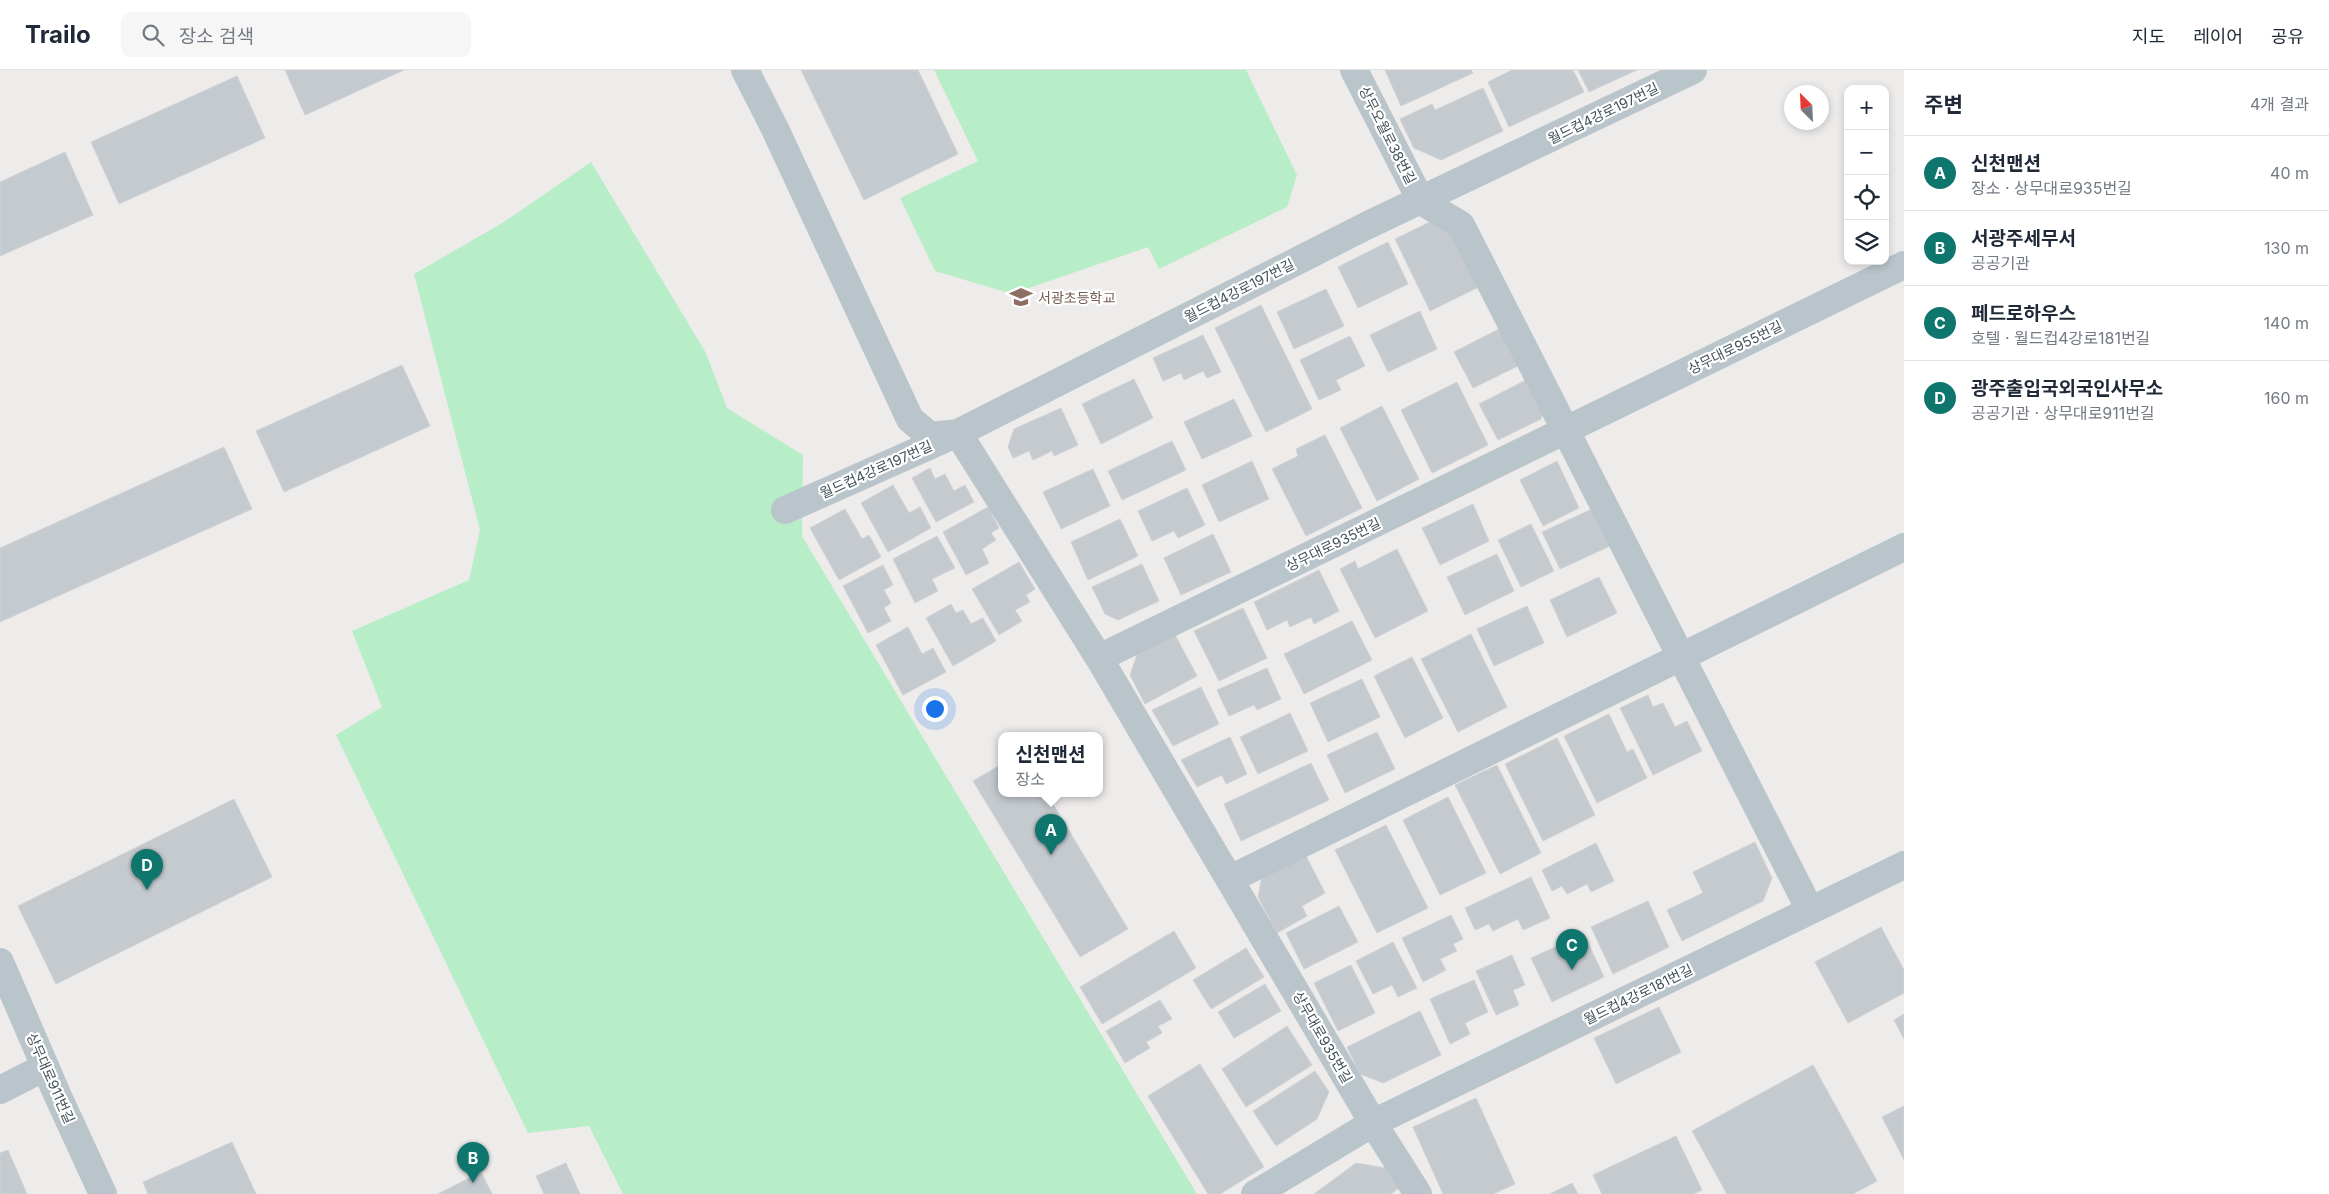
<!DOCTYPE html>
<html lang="ko">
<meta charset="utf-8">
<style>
body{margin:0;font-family:Inter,"Noto Sans KR",sans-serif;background:#f6f6f7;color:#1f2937}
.controls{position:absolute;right:15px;top:15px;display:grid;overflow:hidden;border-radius:10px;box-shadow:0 2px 8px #0003}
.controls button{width:45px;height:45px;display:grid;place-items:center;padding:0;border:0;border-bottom:1px solid #e0e1e3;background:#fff;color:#1f2937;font:25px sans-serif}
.compass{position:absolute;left:1784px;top:15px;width:45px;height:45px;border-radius:50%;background:#fff;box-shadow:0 2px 8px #0003;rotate:336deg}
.you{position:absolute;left:934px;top:638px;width:18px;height:18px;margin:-12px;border:4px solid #fff;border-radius:50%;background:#1a73e8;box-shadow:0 0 0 8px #1a73e833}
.badge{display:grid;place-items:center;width:32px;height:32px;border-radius:50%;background:#0f766e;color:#fff;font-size:16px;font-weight:700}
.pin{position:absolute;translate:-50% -41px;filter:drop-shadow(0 1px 2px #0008)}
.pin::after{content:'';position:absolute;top:26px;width:18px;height:15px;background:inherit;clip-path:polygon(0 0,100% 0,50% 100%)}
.popup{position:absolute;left:998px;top:662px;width:105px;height:65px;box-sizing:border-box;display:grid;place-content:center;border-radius:10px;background:#fff;filter:drop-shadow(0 1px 4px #0005);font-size:16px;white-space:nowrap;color:#747a83}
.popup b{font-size:19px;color:#1f2937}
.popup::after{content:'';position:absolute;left:50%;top:100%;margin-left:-10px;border:10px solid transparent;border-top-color:#fff}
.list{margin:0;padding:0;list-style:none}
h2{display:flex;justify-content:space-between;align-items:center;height:65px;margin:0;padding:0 20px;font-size:21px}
h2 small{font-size:16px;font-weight:400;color:#747a83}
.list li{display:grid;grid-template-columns:32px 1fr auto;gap:15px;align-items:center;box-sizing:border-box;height:75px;padding:0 20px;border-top:1px solid #e0e1e3}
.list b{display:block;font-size:19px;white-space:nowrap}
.list p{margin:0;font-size:16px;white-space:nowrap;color:#747a83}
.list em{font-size:16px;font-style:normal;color:#747a83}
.icon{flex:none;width:28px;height:28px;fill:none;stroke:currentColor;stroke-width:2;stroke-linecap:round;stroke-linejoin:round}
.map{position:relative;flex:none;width:1904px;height:1124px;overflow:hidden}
header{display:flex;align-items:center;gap:30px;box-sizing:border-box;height:70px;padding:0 25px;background:#fff;border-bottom:1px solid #e0e1e3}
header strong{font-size:24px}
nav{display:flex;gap:28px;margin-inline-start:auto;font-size:18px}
.search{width:350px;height:45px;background:#f6f6f7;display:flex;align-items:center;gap:12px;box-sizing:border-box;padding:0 18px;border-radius:10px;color:#747a83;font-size:19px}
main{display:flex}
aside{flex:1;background:#fff}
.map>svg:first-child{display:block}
.green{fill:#b7eec7}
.building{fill:#c5cacf;stroke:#cfd2d7}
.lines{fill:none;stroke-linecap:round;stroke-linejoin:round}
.minor{stroke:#b9c5cb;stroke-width:28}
.labels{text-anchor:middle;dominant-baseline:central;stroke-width:4.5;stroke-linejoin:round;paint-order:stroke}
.street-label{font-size:14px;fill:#435159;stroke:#fff}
.education-label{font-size:14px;fill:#785e54;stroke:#fff;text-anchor:start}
</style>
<header>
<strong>Trailo</strong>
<div class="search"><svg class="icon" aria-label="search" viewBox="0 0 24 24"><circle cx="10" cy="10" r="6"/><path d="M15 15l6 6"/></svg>장소 검색</div>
<nav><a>지도</a><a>레이어</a><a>공유</a></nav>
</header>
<main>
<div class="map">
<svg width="1904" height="1124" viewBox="0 0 1904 1124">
<rect width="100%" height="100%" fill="#eeebeb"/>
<path class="green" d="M 934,0 L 1246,0 L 1297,105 L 1287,137 L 1159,199 L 1148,177 L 1012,224 L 935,201 L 900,128 L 978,91 Z
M 591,92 L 706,283 L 727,338 L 803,385 L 802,466 L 1197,1124 L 623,1124 L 589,1056 L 528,1063 L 336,665 L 382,637 L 352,561 L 469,510 L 480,460 L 414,204 L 504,152 Z"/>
<path class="building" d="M 285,0 L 404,0 L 305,45 Z
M 801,0 L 918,0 L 958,84 L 864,130 Z
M 1385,0 L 1471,0 L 1473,3 L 1401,36 Z
M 1512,0 L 1573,0 L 1584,22 L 1509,57 L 1488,12 Z
M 1578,0 L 1637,0 L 1589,22 Z
M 237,6 L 265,68 L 119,134 L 91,72 Z
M 1483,18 L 1503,61 L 1441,90 L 1414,78 L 1400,49 L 1432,34 L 1435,40 Z
M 65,82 L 93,145 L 0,186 L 0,112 Z
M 1430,152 L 1457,157 L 1485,214 L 1430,241 L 1395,169 Z
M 1388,172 L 1408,214 L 1358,238 L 1338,197 Z
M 1326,219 L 1344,256 L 1294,279 L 1277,242 Z
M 1261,235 L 1312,339 L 1266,362 L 1215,258 Z
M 1420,241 L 1437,279 L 1388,302 L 1370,265 Z
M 1503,257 L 1522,294 L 1473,318 L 1454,282 Z
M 1203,265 L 1221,302 L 1207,308 L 1203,301 L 1184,310 L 1181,303 L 1163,311 L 1153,288 Z
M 1350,266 L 1365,296 L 1336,310 L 1341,320 L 1319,330 L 1300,290 Z
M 402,295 L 430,356 L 284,422 L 256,361 Z
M 1134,309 L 1153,348 L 1101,374 L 1082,334 Z
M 1528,309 L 1544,340 L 1541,349 L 1498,370 L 1479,334 Z
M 1457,312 L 1488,375 L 1432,403 L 1401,340 Z
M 1234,329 L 1252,366 L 1202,389 L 1184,352 Z
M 1382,336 L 1419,409 L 1377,431 L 1340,358 Z
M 1061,338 L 1078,375 L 1054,386 L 1052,381 L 1033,390 L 1029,381 L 1013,388 L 1008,377 L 1014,359 Z
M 1325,365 L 1362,438 L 1306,466 L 1272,399 L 1298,386 L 1296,379 Z
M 1172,371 L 1186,400 L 1122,430 L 1108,401 Z
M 224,377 L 252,439 L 0,552 L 0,478 Z
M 1252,391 L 1269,429 L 1219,452 L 1202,415 Z
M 1557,391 L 1579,438 L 1543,456 L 1520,410 Z
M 930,398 L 935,409 L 945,404 L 954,421 L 965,415 L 974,432 L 936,452 L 912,408 Z
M 1093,399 L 1110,436 L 1061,459 L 1043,422 Z
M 893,415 L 909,443 L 920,437 L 931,458 L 888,482 L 861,433 Z
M 1187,418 L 1205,455 L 1178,468 L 1174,461 L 1152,471 L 1138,441 Z
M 1473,434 L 1489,471 L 1440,495 L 1422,458 Z
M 988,437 L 999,458 L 991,463 L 996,470 L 982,479 L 989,493 L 966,505 L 943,462 Z
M 845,439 L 862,469 L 869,465 L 881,487 L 839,510 L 810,458 Z
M 1592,439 L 1610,476 L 1560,499 L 1542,462 Z
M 1120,449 L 1138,486 L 1088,510 L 1071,472 Z
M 1531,454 L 1554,501 L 1521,517 L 1498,470 Z
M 1213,464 L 1231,502 L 1181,525 L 1164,488 Z
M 937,466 L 955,498 L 932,509 L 938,521 L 915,533 L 893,489 Z
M 1397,479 L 1428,541 L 1375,568 L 1340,499 L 1355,491 L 1358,499 Z
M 1497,484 L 1514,521 L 1465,545 L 1447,507 Z
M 1019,492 L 1035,519 L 1026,525 L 1030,532 L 1015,540 L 1022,551 L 999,565 L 972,519 Z
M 1142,494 L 1159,531 L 1118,550 L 1105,544 L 1092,517 Z
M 883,495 L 893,515 L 884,520 L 891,533 L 884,538 L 891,551 L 868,563 L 843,516 Z
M 1319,500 L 1339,541 L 1314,554 L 1311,547 L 1290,557 L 1287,550 L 1267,560 L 1254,532 Z
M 1599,507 L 1617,543 L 1567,567 L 1550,530 Z
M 951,534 L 956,543 L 963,540 L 971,554 L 983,548 L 996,571 L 953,596 L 926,548 Z
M 1527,536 L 1544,573 L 1494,596 L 1477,559 Z
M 1243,538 L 1267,588 L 1219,611 L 1194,561 Z
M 1352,551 L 1372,590 L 1304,624 L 1284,584 Z
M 908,557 L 922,584 L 933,578 L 946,602 L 903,625 L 876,575 Z
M 1174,563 L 1197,606 L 1145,634 L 1130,605 L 1138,582 Z
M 1471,564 L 1507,637 L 1458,662 L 1421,589 Z
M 1412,587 L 1443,648 L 1405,668 L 1374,606 Z
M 1267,598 L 1281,629 L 1257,640 L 1254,635 L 1229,646 L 1217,620 Z
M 1362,609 L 1380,647 L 1328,672 L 1310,633 Z
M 1201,617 L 1219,654 L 1173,676 L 1152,640 Z
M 1648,625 L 1653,637 L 1663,633 L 1675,657 L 1687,651 L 1702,681 L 1653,705 L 1620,638 Z
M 1290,643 L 1308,681 L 1258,704 L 1240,667 Z
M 1609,644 L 1627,682 L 1633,679 L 1647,708 L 1597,733 L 1564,666 Z
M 1377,662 L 1395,699 L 1345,723 L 1327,685 Z
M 1230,667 L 1247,704 L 1226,714 L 1222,705 L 1197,717 L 1181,690 Z
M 1557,668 L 1595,745 L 1543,771 L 1505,694 Z
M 1311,693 L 1329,730 L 1241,771 L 1224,734 Z
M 1002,694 L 1002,724 L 1047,724 L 1128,859 L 1080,887 L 973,711 Z
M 1497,695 L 1541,783 L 1500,804 L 1455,715 Z
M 1448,727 L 1486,803 L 1440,825 L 1403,750 Z
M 234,729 L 272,807 L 56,914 L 18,836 Z
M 1386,755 L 1428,838 L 1377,863 L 1335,780 Z
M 1755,772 L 1772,808 L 1763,831 L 1682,871 L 1667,840 L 1703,823 L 1693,802 Z
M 1596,773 L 1614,811 L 1591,822 L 1587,814 L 1567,824 L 1562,816 L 1552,821 L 1542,800 Z
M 1303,780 L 1325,823 L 1302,836 L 1307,846 L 1277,863 L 1258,827 L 1263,801 Z
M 1531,807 L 1550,848 L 1523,860 L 1518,849 L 1493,861 L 1489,854 L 1475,860 L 1465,838 Z
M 1648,831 L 1669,877 L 1613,904 L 1591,857 Z
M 1339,836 L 1358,872 L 1304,899 L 1286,863 Z
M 1451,845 L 1463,869 L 1453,874 L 1457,881 L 1440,889 L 1446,900 L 1423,912 L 1402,868 Z
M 1881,857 L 1904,900 L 1904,923 L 1848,953 L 1815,892 Z
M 1174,861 L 1196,898 L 1102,954 L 1080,917 Z
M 1584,864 L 1604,907 L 1552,932 L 1531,888 Z
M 1393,872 L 1417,918 L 1398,927 L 1392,915 L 1373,924 L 1356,891 Z
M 1246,878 L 1264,907 L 1211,939 L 1193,910 Z
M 1512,885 L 1525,915 L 1513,920 L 1519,935 L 1496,945 L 1476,901 Z
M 1351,895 L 1375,943 L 1338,961 L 1314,913 Z
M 1474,910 L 1488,942 L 1465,953 L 1470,964 L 1450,974 L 1430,929 Z
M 1265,914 L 1281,941 L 1234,968 L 1218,942 Z
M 1160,930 L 1172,949 L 1158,956 L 1162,963 L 1146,972 L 1150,978 L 1125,993 L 1106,961 Z
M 1659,937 L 1681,982 L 1616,1014 L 1594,968 Z
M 1420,941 L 1441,985 L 1383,1013 L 1360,1004 L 1347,977 Z
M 1904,944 L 1904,969 L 1894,950 Z
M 1287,956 L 1312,995 L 1246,1037 L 1222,999 Z
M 1200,994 L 1264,1097 L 1220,1124 L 1208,1124 L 1148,1026 Z
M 1813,995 L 1877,1111 L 1853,1124 L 1727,1124 L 1692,1061 Z
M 1315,1001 L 1329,1022 L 1317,1049 L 1276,1076 L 1253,1041 Z
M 1476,1028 L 1515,1114 L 1493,1124 L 1443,1124 L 1413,1057 Z
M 1904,1036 L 1904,1090 L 1882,1047 Z
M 1676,1066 L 1702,1120 L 1693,1124 L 1602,1124 L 1593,1105 Z
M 232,1072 L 256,1124 L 148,1124 L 143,1112 Z
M 8,1080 L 27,1124 L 0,1124 L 0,1083 Z
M 566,1093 L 580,1124 L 544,1124 L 536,1106 Z
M 1356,1093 L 1385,1098 L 1400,1117 L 1391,1124 L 1314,1124 Z
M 481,1102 L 492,1124 L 438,1124 Z
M 1572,1113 L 1578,1124 L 1550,1124 Z"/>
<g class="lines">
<path class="minor" d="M 745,0 L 775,59 L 910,349 L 930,366 L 958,363 L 1099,588 L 1373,1053 L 1418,1124
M 1354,0 L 1421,131 L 1461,155 L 1810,840
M 785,440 L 958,363 L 1368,155 L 1693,0
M 1099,588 L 1904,195
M 1230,809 L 1904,477
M 0,892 L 57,1024 L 103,1124
M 0,1020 L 45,997
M 1255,1124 L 1373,1053 L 1904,795"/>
</g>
<defs>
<symbol id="school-bare" viewBox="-9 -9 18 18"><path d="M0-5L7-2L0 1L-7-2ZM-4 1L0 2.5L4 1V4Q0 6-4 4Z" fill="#8d6e63" stroke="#fff" stroke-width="2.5" paint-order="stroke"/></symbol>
</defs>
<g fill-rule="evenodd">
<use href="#school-bare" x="1005" y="211" width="32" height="32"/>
</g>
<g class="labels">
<g class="street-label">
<text transform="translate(1603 43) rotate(-26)">월드컵4강로197번길</text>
<text transform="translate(1388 65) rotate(63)">상무오월로38번길</text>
<text transform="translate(1239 220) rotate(-27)">월드컵4강로197번길</text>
<text transform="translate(1735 277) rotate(-26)">상무대로955번길</text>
<text transform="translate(876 399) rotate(-24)">월드컵4강로197번길</text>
<text transform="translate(1333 474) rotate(-26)">상무대로935번길</text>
<text transform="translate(1638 924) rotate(-26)">월드컵4강로181번길</text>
<text transform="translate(1323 967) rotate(60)">상무대로935번길</text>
<text transform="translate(51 1008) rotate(66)">상무대로911번길</text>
</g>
<g class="education-label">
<text x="1038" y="227">서광초등학교</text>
</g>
</g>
</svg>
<div class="controls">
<button>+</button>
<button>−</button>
<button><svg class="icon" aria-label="locate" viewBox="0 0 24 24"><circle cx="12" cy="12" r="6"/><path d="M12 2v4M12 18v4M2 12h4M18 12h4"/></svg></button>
<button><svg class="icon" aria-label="layers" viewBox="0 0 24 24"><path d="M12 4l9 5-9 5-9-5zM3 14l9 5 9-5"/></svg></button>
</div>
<svg class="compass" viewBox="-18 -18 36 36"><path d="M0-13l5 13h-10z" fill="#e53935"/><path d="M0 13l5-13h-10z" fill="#747a83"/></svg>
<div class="you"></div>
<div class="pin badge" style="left:1051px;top:785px">A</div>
<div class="popup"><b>신천맨션</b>장소</div>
<div class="pin badge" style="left:473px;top:1113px">B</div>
<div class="pin badge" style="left:1572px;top:900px">C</div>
<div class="pin badge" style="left:147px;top:820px">D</div>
</div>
<aside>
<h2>주변<small>4개 결과</small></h2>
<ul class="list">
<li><span class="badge">A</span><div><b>신천맨션</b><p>장소 · 상무대로935번길</p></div><em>40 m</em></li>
<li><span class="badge">B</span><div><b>서광주세무서</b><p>공공기관</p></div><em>130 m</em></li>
<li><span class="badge">C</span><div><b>페드로하우스</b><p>호텔 · 월드컵4강로181번길</p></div><em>140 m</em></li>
<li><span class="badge">D</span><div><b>광주출입국외국인사무소</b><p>공공기관 · 상무대로911번길</p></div><em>160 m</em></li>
</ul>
</aside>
</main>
